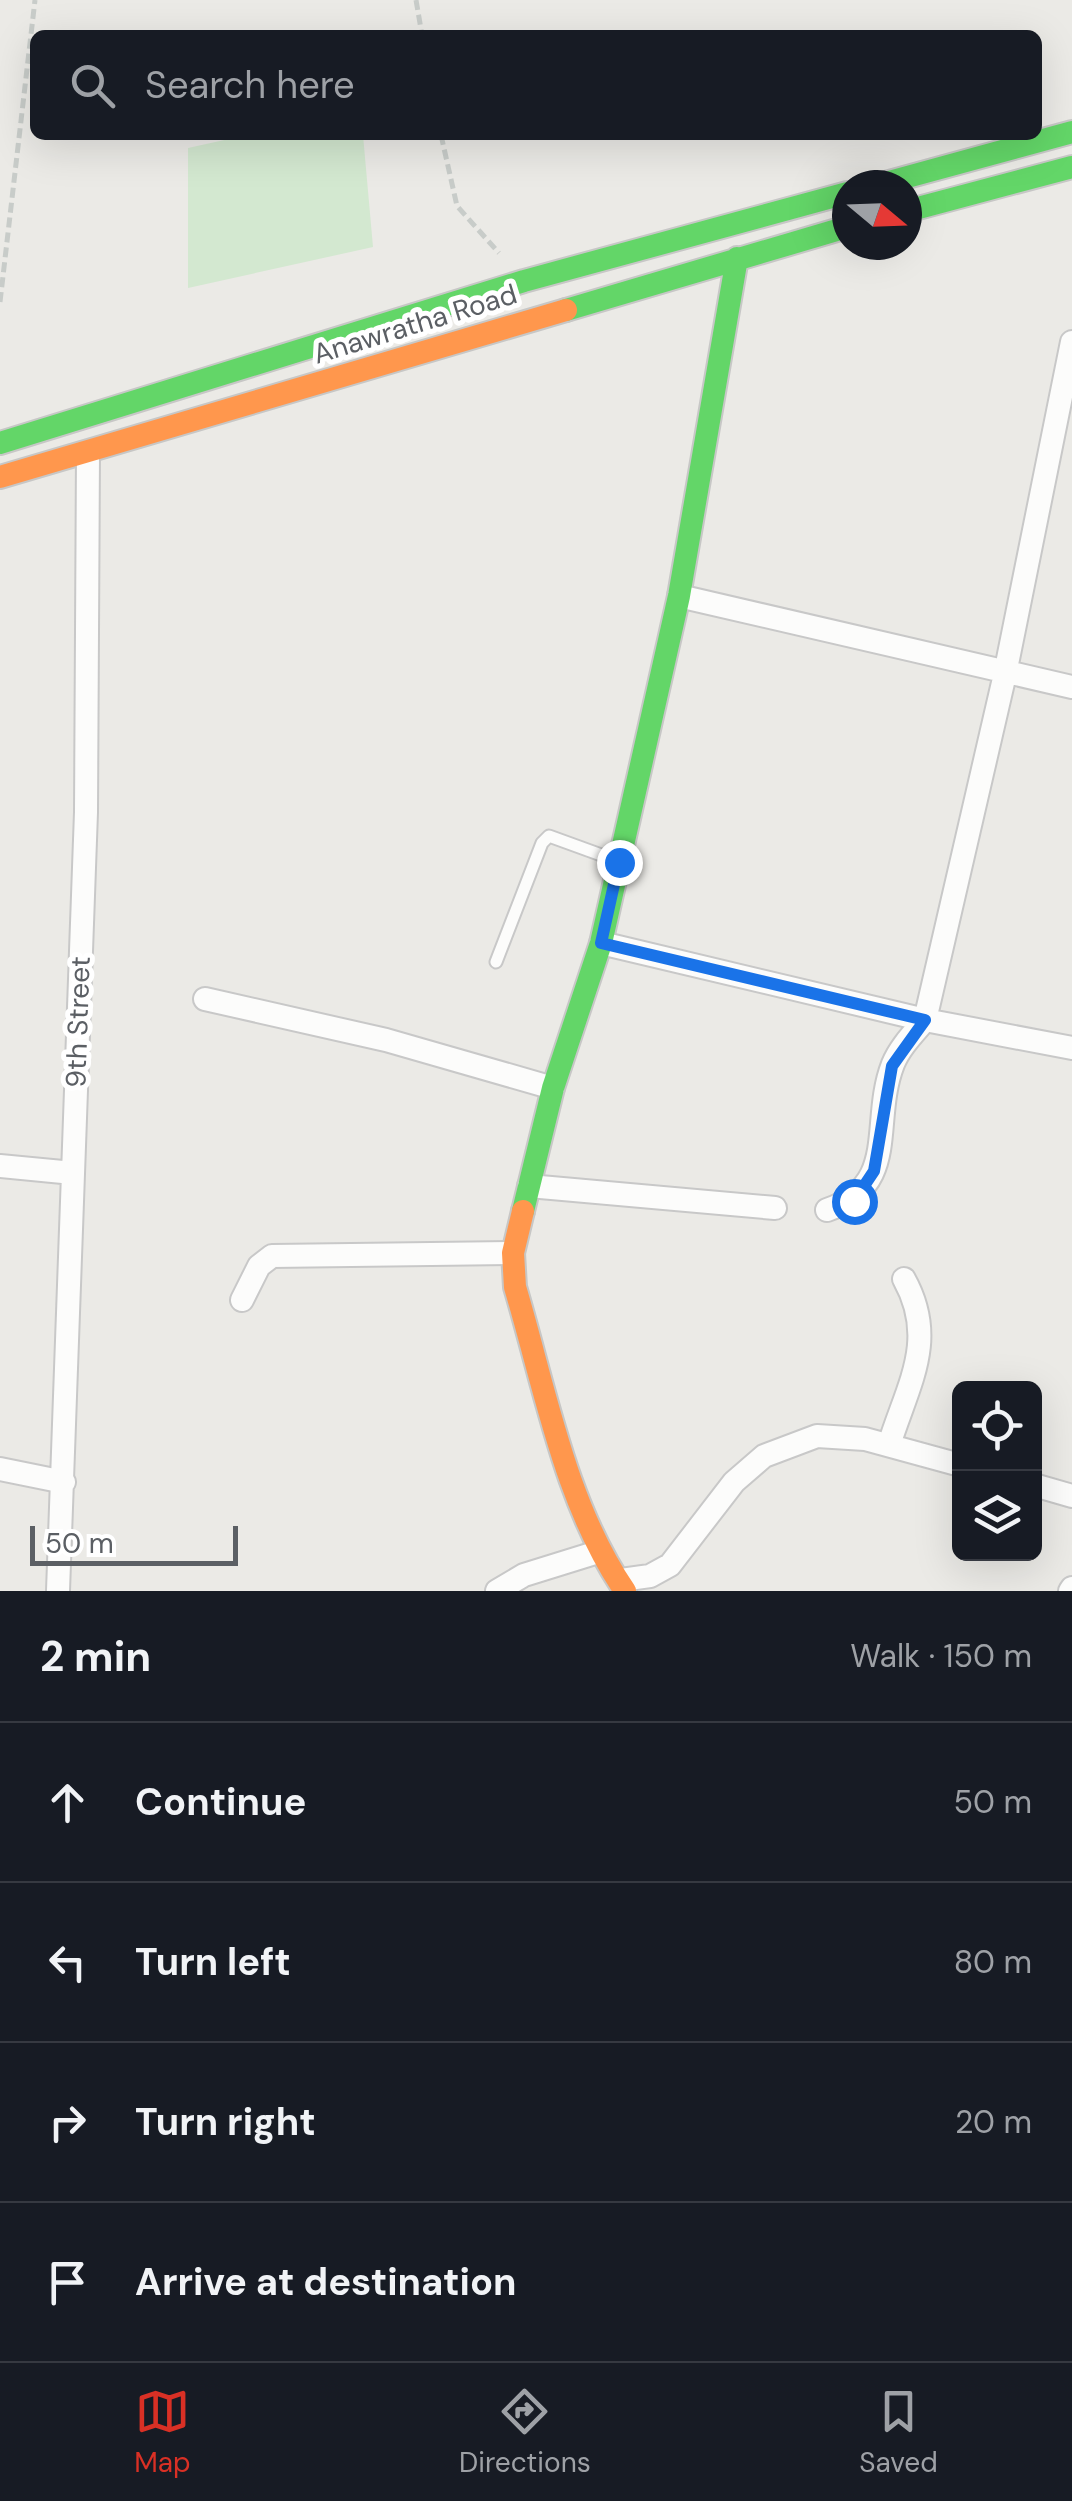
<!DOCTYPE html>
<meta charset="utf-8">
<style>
body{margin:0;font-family:"DM Sans",sans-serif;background:#242831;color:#f1f3f6}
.controls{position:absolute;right:30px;bottom:30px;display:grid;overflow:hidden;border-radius:15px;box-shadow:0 10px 40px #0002}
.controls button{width:90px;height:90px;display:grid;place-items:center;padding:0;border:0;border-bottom:2px solid #363941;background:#171b24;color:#f1f3f6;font:50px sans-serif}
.compass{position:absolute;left:832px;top:170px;width:90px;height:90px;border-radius:50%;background:#171b24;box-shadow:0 10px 40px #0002;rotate:109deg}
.scale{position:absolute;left:30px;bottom:25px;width:208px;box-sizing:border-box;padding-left:10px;border:5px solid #5b5f64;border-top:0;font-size:28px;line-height:35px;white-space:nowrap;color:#5b5f64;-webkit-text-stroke:8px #fff;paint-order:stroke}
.stop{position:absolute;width:30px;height:30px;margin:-22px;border:8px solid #1a73e8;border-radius:50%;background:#fff}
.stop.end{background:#1a73e8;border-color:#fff;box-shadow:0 2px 10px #0008}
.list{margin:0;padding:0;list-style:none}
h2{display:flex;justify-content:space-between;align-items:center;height:130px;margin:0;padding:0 40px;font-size:42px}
h2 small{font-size:32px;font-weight:400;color:#9ea1a6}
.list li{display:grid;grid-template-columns:65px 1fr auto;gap:30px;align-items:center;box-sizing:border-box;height:160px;padding:0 40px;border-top:2px solid #363941}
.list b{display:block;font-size:38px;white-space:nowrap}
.list em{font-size:32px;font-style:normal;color:#9ea1a6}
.icon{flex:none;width:55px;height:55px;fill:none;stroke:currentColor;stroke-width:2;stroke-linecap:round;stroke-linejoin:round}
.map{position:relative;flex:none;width:1072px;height:1591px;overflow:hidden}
.search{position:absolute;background:#171b24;box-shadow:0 10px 40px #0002;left:30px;right:30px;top:30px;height:110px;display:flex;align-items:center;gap:25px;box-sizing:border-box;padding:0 35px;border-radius:15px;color:#9ea1a6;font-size:38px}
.sheet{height:770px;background:#171b24}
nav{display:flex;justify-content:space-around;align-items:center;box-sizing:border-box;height:140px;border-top:2px solid #363941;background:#171b24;font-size:28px;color:#9ea1a6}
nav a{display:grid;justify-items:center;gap:5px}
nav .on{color:#d93025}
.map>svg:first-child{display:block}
.green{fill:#d3e8d0}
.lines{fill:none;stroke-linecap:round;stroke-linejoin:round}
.lane-casing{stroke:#c8c8c8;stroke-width:15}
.street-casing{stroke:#c8c8c8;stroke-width:26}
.fast-casing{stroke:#c7c7c6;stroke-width:26}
.slow-casing{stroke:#c7c7c6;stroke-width:26}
.path{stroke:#c8ccc9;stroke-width:5;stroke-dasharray:10 5;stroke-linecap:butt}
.lane{stroke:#fcfcfb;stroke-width:11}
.street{stroke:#fcfcfb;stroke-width:22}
.fast{stroke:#63d668;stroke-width:22}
.slow{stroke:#ff974d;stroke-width:22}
.route{stroke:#1a73e8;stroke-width:12}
.labels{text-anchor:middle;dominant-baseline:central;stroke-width:10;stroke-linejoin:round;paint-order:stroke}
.street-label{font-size:28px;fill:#5b5f64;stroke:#fff}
</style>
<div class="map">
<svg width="1072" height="1591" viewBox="0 0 1072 1591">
<rect width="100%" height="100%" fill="#ebeae6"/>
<path class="green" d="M 247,135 L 363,135 L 373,247 L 188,288 L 188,148 Z"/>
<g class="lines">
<defs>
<path id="lane" d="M 496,962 L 542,843 L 549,836 L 615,860"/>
<path id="street" d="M 679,596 L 1072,687
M 601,943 L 925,1020 L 1072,1048
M 205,999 L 386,1040 L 553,1088
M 0,1166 L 73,1173
M 529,1186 L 775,1208
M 827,1210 C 901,1184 870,1123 893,1064 C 900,1047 913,1034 925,1020 L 1005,674 L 1072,342
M 242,1300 L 259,1266 L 272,1256 L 513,1253
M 889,1445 C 908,1384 938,1340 904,1279
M 0,1469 L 64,1482
M 1034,1485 L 1072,1496
M 621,1580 L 650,1576 L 670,1565 L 734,1482 L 764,1456 L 817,1436 L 865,1439 L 960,1465
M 58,1591 L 86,812 L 88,453
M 497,1591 L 524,1575 L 598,1552
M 1070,1591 L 1072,1588"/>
<path id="fast" d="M 878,185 L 1072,132
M 907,211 L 1072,167
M 566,310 L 847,227
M 0,443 L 524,281 L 847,193
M 523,1211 L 553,1088 L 601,943 L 679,596 L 737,258"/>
<path id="slow" d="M 0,477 L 566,310
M 523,1211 L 513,1253 L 515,1287 C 545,1388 565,1504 625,1591"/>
</defs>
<use href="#lane" class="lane-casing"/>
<use href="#street" class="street-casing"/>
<use href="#fast" class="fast-casing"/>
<use href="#slow" class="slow-casing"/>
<path class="path" d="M 416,0 L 422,35
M 441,135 L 457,206 L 499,253
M 0,302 L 35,0"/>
<use href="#lane" class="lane"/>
<use href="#street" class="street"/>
<use href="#fast" class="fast"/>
<use href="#slow" class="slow"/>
</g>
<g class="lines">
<path class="route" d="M 619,862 L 601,943 L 925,1020 L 892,1066 L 874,1171 L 854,1201"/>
</g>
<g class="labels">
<g class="street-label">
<text transform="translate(415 324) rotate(-17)">Anawratha Road</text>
<text transform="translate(78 1022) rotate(-88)">9th Street</text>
</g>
</g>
</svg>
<div class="controls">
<button><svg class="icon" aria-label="locate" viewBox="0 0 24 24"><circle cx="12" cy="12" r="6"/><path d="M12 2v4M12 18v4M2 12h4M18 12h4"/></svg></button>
<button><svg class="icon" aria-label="layers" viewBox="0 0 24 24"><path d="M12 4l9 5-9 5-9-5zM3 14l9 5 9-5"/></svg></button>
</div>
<svg class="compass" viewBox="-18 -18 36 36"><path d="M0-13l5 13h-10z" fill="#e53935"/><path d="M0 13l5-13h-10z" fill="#9ea1a6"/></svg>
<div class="scale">50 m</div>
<div class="stop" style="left:854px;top:1201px"></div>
<div class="stop end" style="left:619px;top:862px"></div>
<div class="search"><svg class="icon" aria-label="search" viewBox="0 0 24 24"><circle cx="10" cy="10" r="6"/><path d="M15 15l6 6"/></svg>Search here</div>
</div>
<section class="sheet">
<h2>2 min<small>Walk · 150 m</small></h2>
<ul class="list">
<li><svg class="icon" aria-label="ahead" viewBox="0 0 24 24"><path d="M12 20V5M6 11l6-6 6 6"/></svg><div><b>Continue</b></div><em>50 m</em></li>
<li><svg class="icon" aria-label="left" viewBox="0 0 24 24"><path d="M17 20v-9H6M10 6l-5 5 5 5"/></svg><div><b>Turn left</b></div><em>80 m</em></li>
<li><svg class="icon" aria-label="right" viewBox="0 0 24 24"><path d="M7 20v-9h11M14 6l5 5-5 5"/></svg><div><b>Turn right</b></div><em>20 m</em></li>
<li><svg class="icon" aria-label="arrive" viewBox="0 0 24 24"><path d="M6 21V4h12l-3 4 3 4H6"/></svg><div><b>Arrive at destination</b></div></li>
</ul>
</section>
<nav>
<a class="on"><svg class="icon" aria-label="map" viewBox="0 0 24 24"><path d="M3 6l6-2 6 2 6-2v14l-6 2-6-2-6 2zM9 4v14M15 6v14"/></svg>Map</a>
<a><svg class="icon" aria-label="directions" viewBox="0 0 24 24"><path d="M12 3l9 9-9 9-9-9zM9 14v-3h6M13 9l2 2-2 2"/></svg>Directions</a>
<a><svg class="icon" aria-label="saved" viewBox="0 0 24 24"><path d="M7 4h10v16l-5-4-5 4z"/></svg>Saved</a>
</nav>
